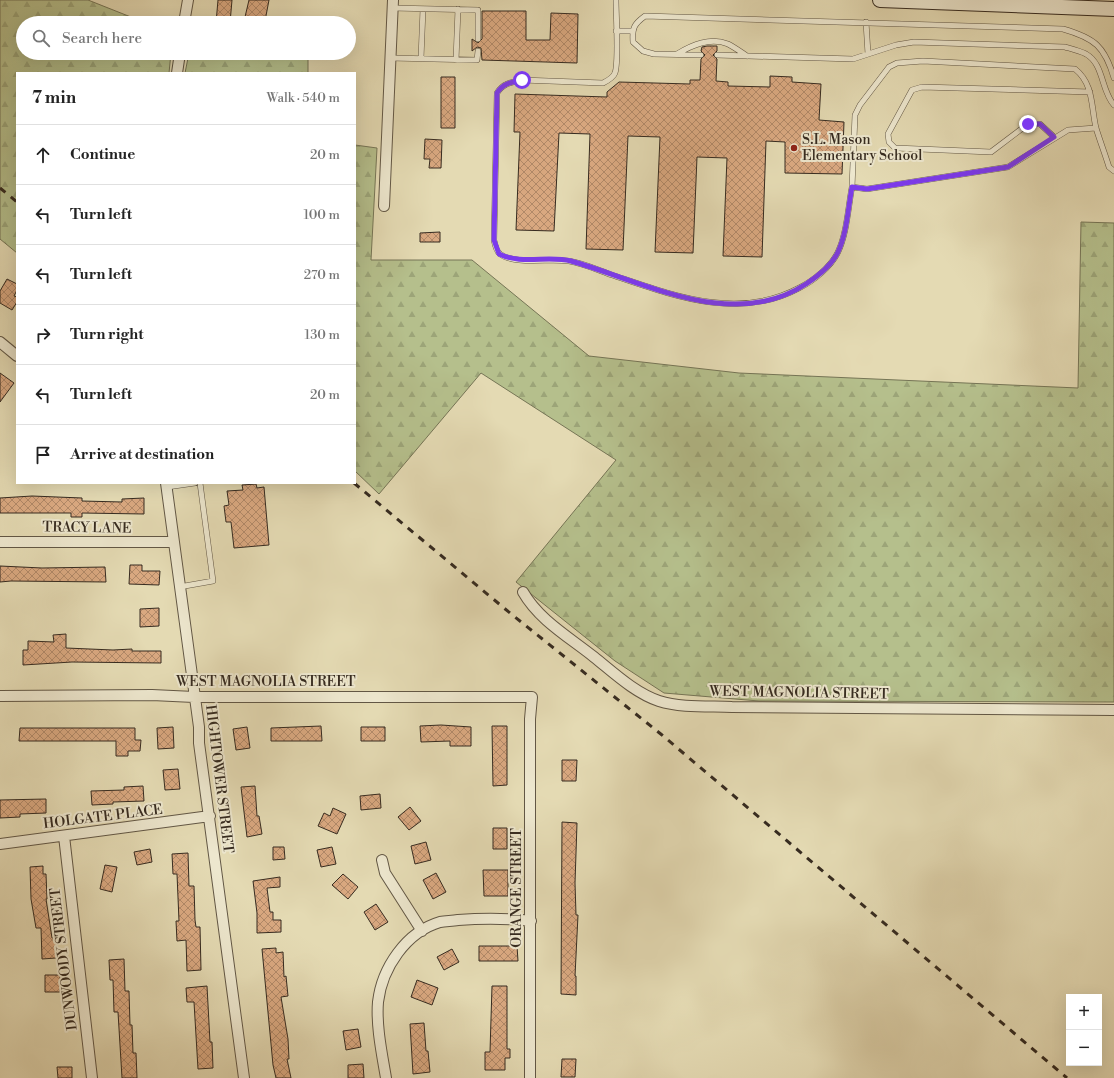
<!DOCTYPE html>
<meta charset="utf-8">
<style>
body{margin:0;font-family:"Libre Bodoni",serif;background:#f2f2f2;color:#222}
.controls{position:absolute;right:12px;bottom:12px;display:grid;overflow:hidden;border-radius:0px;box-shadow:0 4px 16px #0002}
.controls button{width:36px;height:36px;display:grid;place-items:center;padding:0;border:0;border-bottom:1px solid #e0e0e0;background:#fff;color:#222;font:20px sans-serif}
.stop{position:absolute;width:12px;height:12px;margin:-9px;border:3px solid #7c3aed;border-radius:50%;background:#fff}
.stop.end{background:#7c3aed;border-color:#fff;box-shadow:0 1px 4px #0008}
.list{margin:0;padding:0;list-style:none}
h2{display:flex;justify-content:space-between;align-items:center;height:52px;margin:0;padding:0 16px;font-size:17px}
h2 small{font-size:13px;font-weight:400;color:#767676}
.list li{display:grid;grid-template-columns:26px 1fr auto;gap:12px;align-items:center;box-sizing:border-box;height:60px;padding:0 16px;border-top:1px solid #e0e0e0}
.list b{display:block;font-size:15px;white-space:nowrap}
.list em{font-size:13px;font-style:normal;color:#767676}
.icon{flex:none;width:22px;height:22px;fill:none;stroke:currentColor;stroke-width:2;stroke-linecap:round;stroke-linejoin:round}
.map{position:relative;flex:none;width:1114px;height:1078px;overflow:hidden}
.search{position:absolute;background:#fff;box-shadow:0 4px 16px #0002;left:16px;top:16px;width:340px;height:44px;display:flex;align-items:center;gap:10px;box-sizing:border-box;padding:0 14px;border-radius:22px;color:#767676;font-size:15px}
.panel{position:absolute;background:#fff;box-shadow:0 4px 16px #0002;left:16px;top:72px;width:340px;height:412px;border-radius:0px}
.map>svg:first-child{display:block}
.forest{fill:url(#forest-firs);stroke:#767556}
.building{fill:url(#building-cross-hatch);stroke:#362b20}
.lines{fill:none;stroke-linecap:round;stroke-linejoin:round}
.lane-casing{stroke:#625745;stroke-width:6}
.street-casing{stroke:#625745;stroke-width:12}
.secondary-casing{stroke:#362b20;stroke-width:16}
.lane{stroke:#ede7ce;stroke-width:5}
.street{stroke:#ede7ce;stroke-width:10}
.secondary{stroke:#ede7ce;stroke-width:14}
.rail{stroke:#362b20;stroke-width:3;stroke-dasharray:7 7;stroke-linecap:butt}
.route{stroke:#7c3aed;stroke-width:5}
.poi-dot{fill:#8f2418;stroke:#ede7ce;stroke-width:1.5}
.labels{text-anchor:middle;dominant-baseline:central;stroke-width:4;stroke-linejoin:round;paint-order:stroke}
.poi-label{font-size:14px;fill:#362b20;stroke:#ede7ce;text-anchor:start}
.street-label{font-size:14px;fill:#362b20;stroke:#ede7ce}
</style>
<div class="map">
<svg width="1114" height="1078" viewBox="0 0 1114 1078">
<defs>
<pattern id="forest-firs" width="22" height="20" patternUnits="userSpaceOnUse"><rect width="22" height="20" fill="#b5bf8c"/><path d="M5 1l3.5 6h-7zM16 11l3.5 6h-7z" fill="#9ca478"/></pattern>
<pattern id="building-cross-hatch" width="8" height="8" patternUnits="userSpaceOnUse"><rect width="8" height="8" fill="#d9a880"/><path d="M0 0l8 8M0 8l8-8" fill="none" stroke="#b18968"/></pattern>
</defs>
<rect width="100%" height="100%" fill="#e4dab3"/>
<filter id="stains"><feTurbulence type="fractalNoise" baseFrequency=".005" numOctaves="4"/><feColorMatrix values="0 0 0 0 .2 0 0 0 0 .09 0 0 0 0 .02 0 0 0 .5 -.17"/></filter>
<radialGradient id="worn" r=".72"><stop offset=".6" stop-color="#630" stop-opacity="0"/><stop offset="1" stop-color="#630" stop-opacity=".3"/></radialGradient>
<path class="forest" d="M 0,0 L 88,0 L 146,23 L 23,23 L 23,53 L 171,53 L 169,73 L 17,73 L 17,253 L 0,239 Z
M 189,53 L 308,53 L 308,73 L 185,73 Z
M 355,145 L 377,148 L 371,260 L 472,260 L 589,356 L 739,373 L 1078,388 L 1081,222 L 1114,223 L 1114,702 L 759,701 L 664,693 L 615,661 L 516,582 L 616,460 L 481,373 L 379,494 L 355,471 Z"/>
<path class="building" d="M 218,0 L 232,0 L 230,23 L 216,23 Z
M 249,0 L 269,0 L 265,21 L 245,17 Z
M 482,11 L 526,11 L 526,40 L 550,40 L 551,13 L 578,14 L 577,63 L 482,60 L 481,48 L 477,47 L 472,51 L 472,39 L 478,43 L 482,39 Z
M 707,46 L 717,46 L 717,51 L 713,55 L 717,59 L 716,81 L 728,82 L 728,86 L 770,87 L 770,76 L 792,77 L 792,82 L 821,84 L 819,120 L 844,122 L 842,174 L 785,173 L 785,142 L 766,141 L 762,257 L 723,256 L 727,158 L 697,157 L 693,253 L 655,252 L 660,137 L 628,136 L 623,250 L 586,249 L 590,134 L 559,133 L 554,231 L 516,230 L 520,132 L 514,132 L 515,94 L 607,97 L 607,92 L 619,82 L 690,84 L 690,80 L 700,80 L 701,59 L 705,55 L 701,51 L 702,47 Z
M 441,77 L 455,77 L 455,128 L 441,128 Z
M 425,139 L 442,140 L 441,168 L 429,168 L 430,159 L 424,159 Z
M 440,232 L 440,242 L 420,242 L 420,233 Z
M 7,279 L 17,284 L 17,290 L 14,296 L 17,297 L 17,302 L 12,310 L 0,303 L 0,291 Z
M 0,373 L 14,383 L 0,402 Z
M 256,484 L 257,488 L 264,487 L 269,545 L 234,548 L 231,522 L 226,522 L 224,506 L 229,505 L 227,491 L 243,490 L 242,485 Z
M 32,496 L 82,498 L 82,501 L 122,502 L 122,499 L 144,498 L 144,514 L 82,513 L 82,517 L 71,517 L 71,513 L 0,513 L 0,498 Z
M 130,565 L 142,565 L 142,571 L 160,571 L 159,585 L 129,584 Z
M 0,566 L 42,568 L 105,567 L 106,582 L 11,581 L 0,582 Z
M 159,608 L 159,626 L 140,627 L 140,609 Z
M 66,634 L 66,648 L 113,650 L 132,649 L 132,651 L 161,651 L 161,663 L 72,662 L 23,665 L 23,650 L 28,650 L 28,641 L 54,642 L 53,635 Z
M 441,725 L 471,727 L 471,746 L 450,746 L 450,741 L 421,742 L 420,726 Z
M 321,726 L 322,741 L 271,741 L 271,728 Z
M 492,726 L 507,726 L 507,785 L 493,786 Z
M 173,727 L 174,748 L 158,749 L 157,728 Z
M 247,727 L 250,748 L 236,750 L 233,729 Z
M 361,727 L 385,727 L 385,741 L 361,741 Z
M 20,728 L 135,728 L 135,740 L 141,740 L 140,751 L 128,751 L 128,756 L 116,756 L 116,741 L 19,741 Z
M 562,760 L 577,760 L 576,781 L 562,781 Z
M 178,769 L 180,789 L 165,790 L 163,770 Z
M 143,786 L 144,801 L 113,802 L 113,804 L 92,805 L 91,791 L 124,790 L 124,787 Z
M 255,786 L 257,816 L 259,816 L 262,834 L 247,837 L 241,787 Z
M 380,794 L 381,808 L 361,810 L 360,796 Z
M 46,799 L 46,813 L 20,814 L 20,817 L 0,818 L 0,800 Z
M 410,807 L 421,821 L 409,830 L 398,817 Z
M 333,808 L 346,814 L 337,834 L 318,826 L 324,813 L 330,816 Z
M 562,822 L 577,823 L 575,883 L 576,915 L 578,915 L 575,976 L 576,976 L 576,995 L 561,994 Z
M 493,828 L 507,828 L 507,849 L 493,849 Z
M 426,842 L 431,860 L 415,864 L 411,846 Z
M 273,847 L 284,847 L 285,859 L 273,860 Z
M 332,847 L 336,864 L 321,867 L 317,850 Z
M 150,849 L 152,862 L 137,865 L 134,852 Z
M 188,853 L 189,886 L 194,886 L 195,920 L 196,927 L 200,927 L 201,970 L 187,971 L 186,940 L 177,941 L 176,921 L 179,921 L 177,874 L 173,874 L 172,854 Z
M 105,865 L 117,867 L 112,892 L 100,889 Z
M 43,866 L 43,874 L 46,874 L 47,899 L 46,899 L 52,938 L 56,938 L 56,958 L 42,959 L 41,928 L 36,928 L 31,899 L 30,867 Z
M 483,870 L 508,870 L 508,896 L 484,896 Z
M 436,873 L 446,892 L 433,899 L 423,880 Z
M 343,874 L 358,887 L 348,899 L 332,885 Z
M 280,877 L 280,887 L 267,888 L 270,912 L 273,912 L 273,920 L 281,920 L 281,932 L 257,933 L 257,913 L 253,881 Z
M 376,904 L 388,922 L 375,930 L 364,912 Z
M 479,946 L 517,946 L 518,961 L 479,961 Z
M 276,948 L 276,953 L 283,952 L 284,977 L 286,976 L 288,996 L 281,997 L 288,1039 L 289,1059 L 287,1059 L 291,1078 L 276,1078 L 273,1065 L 262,949 Z
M 452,949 L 459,962 L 444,970 L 437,957 Z
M 124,959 L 125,991 L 129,991 L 130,1025 L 132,1025 L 133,1053 L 136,1053 L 137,1078 L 122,1078 L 118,1012 L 114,1012 L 113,980 L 110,980 L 109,960 Z
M 45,975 L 60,975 L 60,992 L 45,992 Z
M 417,980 L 438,988 L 432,1005 L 411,997 Z
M 207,986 L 210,1042 L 212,1042 L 213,1068 L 198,1069 L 194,1002 L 187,1002 L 186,988 Z
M 492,986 L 507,986 L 507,1049 L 510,1049 L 510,1058 L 505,1058 L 505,1070 L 485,1070 L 485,1052 L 490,1052 Z
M 424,1023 L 426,1051 L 428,1051 L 430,1072 L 413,1074 L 410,1024 Z
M 358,1029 L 361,1047 L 346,1050 L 343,1031 Z
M 562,1059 L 576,1059 L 575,1077 L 561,1077 Z
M 363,1064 L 364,1078 L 348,1078 L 348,1065 Z
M 57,1067 L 72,1067 L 72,1078 L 58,1078 Z"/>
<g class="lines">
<defs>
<path id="lane" d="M 616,0 C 616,15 619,62 615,73 C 613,78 607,81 603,83 L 522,80 C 512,82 503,83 497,93 L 494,240 C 495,245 496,251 500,254 C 514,265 550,258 569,261 C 583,263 598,270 612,275 C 672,295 738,321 799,288 C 813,281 831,267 838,252 C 847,233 848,208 852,187
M 393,8 L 478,10 L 478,39
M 866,22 L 868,54
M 616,31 L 633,31
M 677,54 C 692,45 710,37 728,44 C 734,47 741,52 747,56
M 701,55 L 654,54 L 643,51 L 633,42 C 632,28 634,24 645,16 L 1063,29 C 1095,38 1105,47 1114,78
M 717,55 L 853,59 L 896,45 L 914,42 L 1065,47 C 1072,49 1080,51 1086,54 C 1104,64 1101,91 1114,105
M 391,58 L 477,60 L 478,51
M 421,58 L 423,9
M 456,60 L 458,9
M 1096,128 L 1068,130 L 1008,167 L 867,189 L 852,187 L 855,115 L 860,105 L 889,67 L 897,63 L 923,61 L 1075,69 C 1094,84 1091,107 1096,128 C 1100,141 1105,154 1109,167 L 1114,171
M 1054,137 L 1040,124 L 1028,124 L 991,152 L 895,148 L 889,142 L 888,134 L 912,90 L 922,87 L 1090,92
M 167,487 L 195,483
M 179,587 L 213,581 L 200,483"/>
<path id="street" d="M 184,23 L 188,0
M 177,73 L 180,53
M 384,206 L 393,0
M 0,342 L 17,356
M 166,483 L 199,727 L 199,743 L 244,1078
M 0,542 L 174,542
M 523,592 C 539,620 569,637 594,657 C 614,673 635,693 659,701 C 681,708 709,706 732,707 L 1114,710
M 0,696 L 152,695 L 194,697 L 532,697 L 530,719 L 530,1078
M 64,836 L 92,1078
M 0,844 L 210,816
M 382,860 L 385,873 L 422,931
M 386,1078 C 382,1054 376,1026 378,1002 C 382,968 406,932 440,922 C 446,921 452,921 458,920 C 483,918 506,918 531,921"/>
<path id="secondary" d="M 880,0 L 1114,9"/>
</defs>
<use href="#lane" class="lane-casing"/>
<use href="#street" class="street-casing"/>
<use href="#secondary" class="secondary-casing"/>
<use href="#lane" class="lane"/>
<use href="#street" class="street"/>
<use href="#secondary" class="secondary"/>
<path class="rail" d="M 0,188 L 17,202
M 354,483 L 510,613 L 662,735 L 1067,1078"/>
</g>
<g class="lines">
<path class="route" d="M 522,80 C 512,82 503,83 497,93 L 494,240 L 499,254 C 522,265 548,255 571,261 C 645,282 733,332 806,284 C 818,276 832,265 838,252 C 847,233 848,208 852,187 L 867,189 L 1008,167 L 1054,137 L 1040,124 L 1028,124"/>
</g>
<circle class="poi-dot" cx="794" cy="148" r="4"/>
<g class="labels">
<g class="poi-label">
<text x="802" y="140">S.L. Mason<tspan x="802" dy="16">Elementary School</tspan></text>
</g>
<g class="street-label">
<text transform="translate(87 528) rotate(1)">TRACY LANE</text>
<text x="266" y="682">WEST MAGNOLIA STREET</text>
<text transform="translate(799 693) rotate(1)">WEST MAGNOLIA STREET</text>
<text transform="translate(219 779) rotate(83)">HIGHTOWER STREET</text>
<text transform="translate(103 817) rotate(-7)">HOLGATE PLACE</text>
<text transform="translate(517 888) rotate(-90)">ORANGE STREET</text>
<text transform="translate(64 959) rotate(-97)">DUNWOODY STREET</text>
</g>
</g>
<rect width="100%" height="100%" filter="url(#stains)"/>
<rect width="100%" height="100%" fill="url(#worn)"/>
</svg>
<div class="controls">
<button>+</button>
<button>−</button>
</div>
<div class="stop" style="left:522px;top:80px"></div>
<div class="stop end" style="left:1028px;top:124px"></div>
<div class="search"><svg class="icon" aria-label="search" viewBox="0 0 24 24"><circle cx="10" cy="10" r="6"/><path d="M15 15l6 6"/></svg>Search here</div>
<section class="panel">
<h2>7 min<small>Walk · 540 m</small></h2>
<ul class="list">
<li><svg class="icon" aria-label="ahead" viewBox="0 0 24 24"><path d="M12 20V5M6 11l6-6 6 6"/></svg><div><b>Continue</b></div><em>20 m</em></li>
<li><svg class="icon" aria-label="left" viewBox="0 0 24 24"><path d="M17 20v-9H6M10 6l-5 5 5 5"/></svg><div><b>Turn left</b></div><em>100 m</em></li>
<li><svg class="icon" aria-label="left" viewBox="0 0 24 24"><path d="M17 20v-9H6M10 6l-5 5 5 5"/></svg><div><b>Turn left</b></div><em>270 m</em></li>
<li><svg class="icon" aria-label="right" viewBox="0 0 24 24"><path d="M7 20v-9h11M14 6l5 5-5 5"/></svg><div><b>Turn right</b></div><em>130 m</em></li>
<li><svg class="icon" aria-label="left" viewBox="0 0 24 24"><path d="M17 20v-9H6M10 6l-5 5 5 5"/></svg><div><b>Turn left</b></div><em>20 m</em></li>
<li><svg class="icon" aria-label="arrive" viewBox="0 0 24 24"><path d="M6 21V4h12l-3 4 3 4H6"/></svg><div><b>Arrive at destination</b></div></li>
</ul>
</section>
</div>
